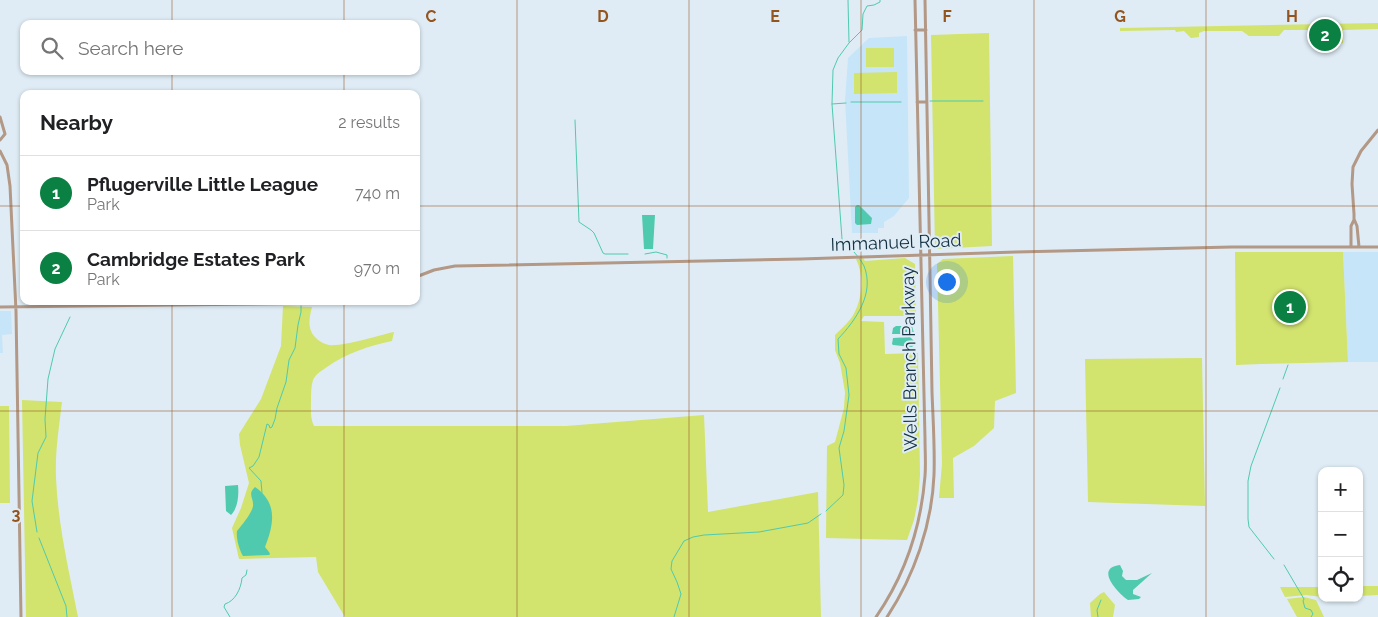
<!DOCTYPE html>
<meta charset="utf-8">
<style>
body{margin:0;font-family:Raleway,sans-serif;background:#f2f2f2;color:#202124}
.controls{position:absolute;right:15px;bottom:15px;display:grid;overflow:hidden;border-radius:10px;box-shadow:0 1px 4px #0004}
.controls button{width:45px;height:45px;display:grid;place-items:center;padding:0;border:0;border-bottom:1px solid #e0e0e0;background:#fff;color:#202124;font:25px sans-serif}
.you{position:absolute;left:946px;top:281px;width:18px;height:18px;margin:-12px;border:4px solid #fff;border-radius:50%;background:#1a73e8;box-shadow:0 0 0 8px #1a73e833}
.badge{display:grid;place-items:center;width:32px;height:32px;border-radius:50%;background:#0b8043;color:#fff;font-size:16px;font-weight:700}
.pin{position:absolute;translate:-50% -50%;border:2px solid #fff;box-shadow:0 1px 5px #0006}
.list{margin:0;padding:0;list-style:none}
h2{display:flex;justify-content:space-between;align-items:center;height:65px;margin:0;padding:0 20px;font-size:21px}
h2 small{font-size:16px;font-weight:400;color:#757577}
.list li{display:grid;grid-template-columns:32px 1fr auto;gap:15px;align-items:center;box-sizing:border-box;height:75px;padding:0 20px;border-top:1px solid #e0e0e0}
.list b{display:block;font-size:19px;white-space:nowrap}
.list p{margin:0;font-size:16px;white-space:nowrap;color:#757577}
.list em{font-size:16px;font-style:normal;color:#757577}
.icon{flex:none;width:28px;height:28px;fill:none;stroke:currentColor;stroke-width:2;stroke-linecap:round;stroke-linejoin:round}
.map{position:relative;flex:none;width:1378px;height:617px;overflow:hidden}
.search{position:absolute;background:#fff;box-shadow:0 1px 4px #0004;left:20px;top:20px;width:400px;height:55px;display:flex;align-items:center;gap:12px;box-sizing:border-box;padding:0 18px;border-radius:10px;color:#757577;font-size:19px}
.panel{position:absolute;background:#fff;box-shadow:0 1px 4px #0004;left:20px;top:90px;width:400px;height:215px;border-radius:10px}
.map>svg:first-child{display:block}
.built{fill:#c7e5f8}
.green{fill:#d2e36e}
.water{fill:#4fcaaf}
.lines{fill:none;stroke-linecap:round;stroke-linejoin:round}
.stream{stroke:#4fcaaf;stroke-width:1}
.tertiary{stroke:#b29885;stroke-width:3}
.grid{fill:none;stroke:#94541e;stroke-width:1;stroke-opacity:0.55}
.labels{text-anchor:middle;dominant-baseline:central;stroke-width:4;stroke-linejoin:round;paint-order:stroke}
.street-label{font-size:18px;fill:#133141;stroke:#dfecf5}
.grid-label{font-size:16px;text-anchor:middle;font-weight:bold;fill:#94541e;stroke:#dfecf5;stroke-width:4;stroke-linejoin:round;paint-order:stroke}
</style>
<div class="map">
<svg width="1378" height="617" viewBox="0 0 1378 617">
<rect width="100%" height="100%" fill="#dfecf5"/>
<path class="built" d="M 907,36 L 909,198 L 894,216 L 884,222 L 884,228 L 878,228 L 878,233 L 852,233 L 845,100 L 848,58 L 869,38 Z
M 1343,252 L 1378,252 L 1378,362 L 1348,362 Z
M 0,311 L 11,311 L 12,334 L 2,335 L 3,353 L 0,353 Z"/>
<path class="green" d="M 1378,23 L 1378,29 L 1343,30 L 1343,43 L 1330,45 L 1325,40 L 1308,40 L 1307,30 L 1284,30 L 1279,36 L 1249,36 L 1242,31 L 1204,31 L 1199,33 L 1199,37 L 1191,38 L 1184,31 L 1176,32 L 1175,30 L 1120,31 L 1120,28 Z
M 989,33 L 992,246 L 935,249 L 931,35 Z
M 866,48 L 894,48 L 894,67 L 866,67 Z
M 897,72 L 897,93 L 854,94 L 854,73 Z
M 1235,252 L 1343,252 L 1348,362 L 1261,364 L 1236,365 Z
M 1013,256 L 1016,393 L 995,401 L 994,428 L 974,446 L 953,458 L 954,498 L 939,498 L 942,464 L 937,264 L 943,259 Z
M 863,258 L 865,261 L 905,258 L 915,264 L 916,316 L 864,316 L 861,321 L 884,322 L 885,354 L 918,353 L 920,475 L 918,500 L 914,520 L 907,540 L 826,538 L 827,446 L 835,442 L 844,408 L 845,392 L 840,363 L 835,350 L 835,335 C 840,330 847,324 852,317 C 862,301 865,277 856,259 Z
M 283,306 L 312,307 C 310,315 308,323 311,331 C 313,337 322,344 329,345 C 342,347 380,335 394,332 L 392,341 C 368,346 347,353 327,367 C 321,371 316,374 313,380 C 311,386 311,393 311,400 C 311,409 310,418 314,426 L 566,426 L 704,415 L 708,512 L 818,492 L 821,617 L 345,617 L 318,572 L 316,557 L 239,559 L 232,528 L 241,508 L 249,483 L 240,445 L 239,434 L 261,399 L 281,346 Z
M 1202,358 L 1205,506 L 1088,502 L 1085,359 Z
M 22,400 L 62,402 C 59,427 55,452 56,478 C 58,525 69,571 78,617 L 26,617 Z
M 0,406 L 9,406 L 10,503 L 0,503 Z
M 1359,586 L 1378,586 L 1378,595 L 1359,596 Z
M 1280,587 L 1322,587 L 1322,597 L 1306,595 L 1285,597 Z
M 1104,592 L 1115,605 L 1113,617 L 1091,617 L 1090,603 L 1100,594 Z
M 1304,597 L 1316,600 L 1324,617 L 1297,617 L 1287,599 Z"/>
<path class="water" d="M 857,205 L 859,205 L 872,218 L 871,224 L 857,225 L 855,223 L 855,207 Z
M 642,215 L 655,215 L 653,249 L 644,249 Z
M 896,326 L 912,326 L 914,333 L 912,334 L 892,334 L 893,328 Z
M 910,337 L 914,341 L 914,345 L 912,347 L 893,345 L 892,344 L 893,338 Z
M 238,485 C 239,495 238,508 231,515 L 226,511 L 225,486 Z
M 255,487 C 278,503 274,524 265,547 L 269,552 L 270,554 L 269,555 L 243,556 C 239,549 236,538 237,531 C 242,525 252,513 253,506 C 254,498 247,494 255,487 Z
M 1120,565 L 1123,571 L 1122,576 L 1126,580 L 1137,580 L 1152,573 L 1133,590 L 1133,594 L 1141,597 L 1139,599 L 1128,600 C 1118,593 1094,568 1120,565 Z"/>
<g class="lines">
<path class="stream" d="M 848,0 L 849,42
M 930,101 L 983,101
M 851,102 L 901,102
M 832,104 L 846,103
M 575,120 L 579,222 L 591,230 L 594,233 L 603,253 L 605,254 L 628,254
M 645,254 L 656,252 L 667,255 L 667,258
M 1283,379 L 1288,365
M 262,493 L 261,481 L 249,468 L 253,466 L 259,457 L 267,424 L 269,425 L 270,428 L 272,427 L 275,419 L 277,408 L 286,382 L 289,360 L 295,348 L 298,325 L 301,312 L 301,306
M 826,511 L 843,495 L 844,485 L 839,448 L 844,431 L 849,395 L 846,368 L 839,354 L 838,339 C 856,320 875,293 864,266 C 859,256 849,247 842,239 L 832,104 L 833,70 L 838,58 L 849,43 L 862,30 L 863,14 L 867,6 L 874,5 L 880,2 L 880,0
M 37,532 L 32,501 L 38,453 L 46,437 L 45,419 L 48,379 L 55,349 L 70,317
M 39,538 L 66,606 L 67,617
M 1274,559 L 1249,527 L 1248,519 L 1248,481 L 1251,466 L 1280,388
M 1284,565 L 1304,599 L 1303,601 L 1305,608 L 1311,610 L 1313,614 L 1311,617
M 230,617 L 224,607 L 225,604 C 235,601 241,589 242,578 L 246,575 L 247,570
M 674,617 L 681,594 L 677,582 L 671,569 L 672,561 L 684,541 L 693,537 L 704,535 L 759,532 L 808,523 L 821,514
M 1098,617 L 1097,610 L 1101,600"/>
<path class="tertiary" d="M 915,30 L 926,30
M 917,102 L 927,102
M 0,117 L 5,134 L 0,140
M 0,151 L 7,165 L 10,186 L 16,311 L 21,617
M 1351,247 L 1351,226 L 1354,220
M 1359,247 L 1357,226 L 1354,219 L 1354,214 L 1352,184 L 1353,167 L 1361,151 L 1378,130
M 416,277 L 434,270 L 455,266 L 801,259 L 1016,252 L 1232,247 L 1378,247
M 0,307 L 342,303 L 357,301
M 876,617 C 905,575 921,527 925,476 C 926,464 925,451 925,438 L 915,0
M 887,617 C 914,576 932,525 934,475 C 935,448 933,420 932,392 C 931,353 931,314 930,275 C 928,184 927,92 925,0"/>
</g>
<path class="grid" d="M 172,0 L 172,24M 344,0 L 344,24M 517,0 L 517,617M 689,0 L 689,617M 861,0 L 861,617M 1034,0 L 1034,617M 1206,0 L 1206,617M 172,71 L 172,94M 344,71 L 344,94M 0,206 L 24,206M 416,206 L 1378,206M 172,301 L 172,617M 344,301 L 344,617M 0,411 L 1378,411"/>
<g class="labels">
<g class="street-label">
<text transform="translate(896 242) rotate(-2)">Immanuel Road</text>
<text transform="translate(909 359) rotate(-91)">Wells Branch Parkway</text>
</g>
</g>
<g class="grid-label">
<text x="431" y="22">C</text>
<text x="603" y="22">D</text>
<text x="775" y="22">E</text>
<text x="947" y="22">F</text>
<text x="1120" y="22">G</text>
<text x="1292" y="22">H</text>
<text x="16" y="520">3</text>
</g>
</svg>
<div class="controls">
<button>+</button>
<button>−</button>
<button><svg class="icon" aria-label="locate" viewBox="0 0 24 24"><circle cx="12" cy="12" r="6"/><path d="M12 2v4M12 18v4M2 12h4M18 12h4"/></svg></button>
</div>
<div class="you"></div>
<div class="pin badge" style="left:1290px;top:307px">1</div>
<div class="pin badge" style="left:1325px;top:35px">2</div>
<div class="search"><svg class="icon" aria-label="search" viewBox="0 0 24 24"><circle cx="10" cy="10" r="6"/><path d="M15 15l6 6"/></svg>Search here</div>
<section class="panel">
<h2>Nearby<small>2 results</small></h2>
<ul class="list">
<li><span class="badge">1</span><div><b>Pflugerville Little League</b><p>Park</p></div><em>740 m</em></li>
<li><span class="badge">2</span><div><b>Cambridge Estates Park</b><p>Park</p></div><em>970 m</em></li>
</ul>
</section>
</div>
